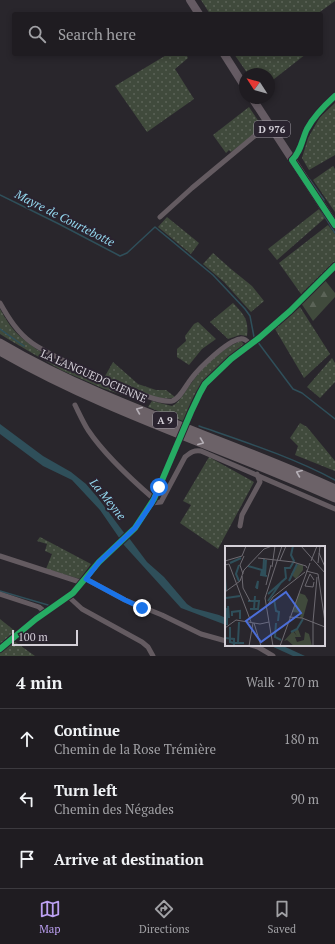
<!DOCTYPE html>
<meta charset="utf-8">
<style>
body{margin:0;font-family:"PT Serif",serif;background:#2c292e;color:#f1f3f6}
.compass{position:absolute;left:239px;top:68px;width:36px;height:36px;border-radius:50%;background:#1f1c21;box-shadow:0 2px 6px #0003;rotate:306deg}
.scale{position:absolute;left:12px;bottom:10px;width:66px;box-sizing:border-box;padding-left:4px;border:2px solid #d4d0d8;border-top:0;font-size:11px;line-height:14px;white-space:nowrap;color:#d4d0d8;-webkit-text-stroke:3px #2a232f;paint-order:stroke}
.stop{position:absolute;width:12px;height:12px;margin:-9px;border:3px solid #1a73e8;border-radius:50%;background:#fff}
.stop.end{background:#1a73e8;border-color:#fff;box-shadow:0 1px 4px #0008}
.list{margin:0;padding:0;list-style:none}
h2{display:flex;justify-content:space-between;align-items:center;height:52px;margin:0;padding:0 16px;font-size:17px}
h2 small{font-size:13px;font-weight:400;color:#a1a1a5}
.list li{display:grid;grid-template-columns:26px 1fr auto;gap:12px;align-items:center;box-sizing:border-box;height:60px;padding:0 16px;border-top:1px solid #3c3a3f}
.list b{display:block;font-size:15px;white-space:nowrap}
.list p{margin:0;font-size:13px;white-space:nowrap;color:#a1a1a5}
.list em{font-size:13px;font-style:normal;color:#a1a1a5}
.icon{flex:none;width:22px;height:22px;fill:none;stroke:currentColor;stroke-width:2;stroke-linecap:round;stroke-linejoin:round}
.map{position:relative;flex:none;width:335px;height:656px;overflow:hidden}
.search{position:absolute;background:#1f1c21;box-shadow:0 2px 6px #0003;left:12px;right:12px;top:12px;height:44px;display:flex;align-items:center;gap:10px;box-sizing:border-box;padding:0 14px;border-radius:4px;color:#a1a1a5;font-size:15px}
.sheet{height:232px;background:#1f1c21}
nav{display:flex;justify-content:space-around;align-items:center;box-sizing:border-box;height:56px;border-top:1px solid #3c3a3f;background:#1f1c21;font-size:11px;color:#a1a1a5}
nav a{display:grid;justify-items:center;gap:2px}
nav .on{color:#bca0f2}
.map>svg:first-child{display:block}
.grass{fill:url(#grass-dots)}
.forest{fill:url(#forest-firs)}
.water{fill:#2f4f5a}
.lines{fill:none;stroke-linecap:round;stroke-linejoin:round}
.stream{stroke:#2f4f5a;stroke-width:1.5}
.street{stroke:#645b61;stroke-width:5}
.primary{stroke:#655b63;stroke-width:8}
.highway{stroke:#6c6268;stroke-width:9}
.street-bridge{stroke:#645b61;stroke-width:5}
.cycleway-casing{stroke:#2a232f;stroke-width:8}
.cycleway{stroke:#26ab63;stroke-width:6}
.oneway{stroke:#b5afb6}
.route{stroke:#1a73e8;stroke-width:5}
.labels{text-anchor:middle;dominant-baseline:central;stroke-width:4;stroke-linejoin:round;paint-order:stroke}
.shield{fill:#2a232f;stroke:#a19ca5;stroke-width:1}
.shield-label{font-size:10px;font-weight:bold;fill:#d4d0d8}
.street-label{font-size:11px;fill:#d4d0d8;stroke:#2a232f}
.water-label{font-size:12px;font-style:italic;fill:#93d7ed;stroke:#2a232f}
.inset-river{fill:none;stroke:#2f4f5a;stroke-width:2}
.inset-road{fill:none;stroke:#6d6a71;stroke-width:1}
.view{fill:#4b6ed8;fill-opacity:0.15;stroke:#4b6ed8;stroke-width:2}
.inset-edge{fill:none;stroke:#d4d0d8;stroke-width:2}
</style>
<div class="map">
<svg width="335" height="656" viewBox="0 0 335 656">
<defs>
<pattern id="grass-dots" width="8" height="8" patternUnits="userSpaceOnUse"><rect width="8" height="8" fill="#404a3c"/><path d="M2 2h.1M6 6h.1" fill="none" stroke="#5b6357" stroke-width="1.8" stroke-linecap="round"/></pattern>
<pattern id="forest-firs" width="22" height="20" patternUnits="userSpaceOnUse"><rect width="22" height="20" fill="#404a3c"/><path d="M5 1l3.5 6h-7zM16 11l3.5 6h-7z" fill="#5b6357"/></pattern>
</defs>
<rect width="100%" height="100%" fill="#29262c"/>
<path class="grass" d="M 201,0 L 335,0 L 335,1 L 317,14 L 210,14 Z
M 168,54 L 186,54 L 188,58 L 175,69 L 194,99 L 147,132 L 115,86 Z
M 234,54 L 306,54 L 269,83 L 269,74 L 248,74 Z
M 335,103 L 335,155 L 309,170 L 302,158 L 308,138 L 320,117 Z
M 249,107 L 263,128 L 231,152 L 229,150 L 226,153 L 213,135 Z
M 333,166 L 335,169 L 335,212 L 313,180 Z
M 319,209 L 325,218 L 277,260 L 268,249 Z
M 167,217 L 199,243 L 191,254 L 158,227 Z
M 328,225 L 335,234 L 335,261 L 301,294 L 279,263 Z
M 213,253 L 231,269 L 252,286 L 264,301 L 251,312 L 224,282 L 203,264 Z
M 233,303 C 244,315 249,319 247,336 L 240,335 L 228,339 L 210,322 Z
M 300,307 L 330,354 L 304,378 L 275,329 Z
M 0,309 C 6,320 13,331 23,339 C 57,367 104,383 145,398 L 143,402 L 102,388 L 61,370 L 8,339 L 0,334 Z
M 198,322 L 216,339 L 202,349 L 189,365 L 177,357 L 177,349 L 186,341 L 185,336 L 194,324 Z
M 241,341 L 244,344 C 226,361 204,375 193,398 C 189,406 186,414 183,421 L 148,407 L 152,401 L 172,406 C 181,401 185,391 192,382 C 204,366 222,348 241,341 Z
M 332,358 L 335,363 L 335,382 L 320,398 L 307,387 Z
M 113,362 L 138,384 L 156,390 L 166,390 L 175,397 C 160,404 120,384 104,378 Z
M 300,423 L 307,427 L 335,461 L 335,471 L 295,455 L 298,446 L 290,438 Z
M 209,457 L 254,482 L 218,549 L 180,523 L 191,505 L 183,501 Z
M 40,537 L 91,564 L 80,579 L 46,569 L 52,554 L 45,551 L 47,544 L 37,541 Z
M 0,619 L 15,631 L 0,644 Z
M 14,641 L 35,656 L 0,656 L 0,653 Z"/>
<path class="forest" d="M 324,279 L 335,293 L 335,297 L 313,321 L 301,303 Z"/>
<path class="water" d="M 0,424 L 43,456 L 71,472 L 86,484 L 98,498 L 125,534 L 120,539 L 100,510 L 72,480 L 43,466 L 0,434 Z
M 129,538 L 147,562 L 164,577 L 187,604 L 193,608 L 219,615 L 226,618 L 226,625 L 181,608 L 123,544 Z
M 269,645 L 281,645 L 305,656 L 293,656 Z"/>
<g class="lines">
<path class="stream" d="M 310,180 L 324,200
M 0,195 L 59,224 L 120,256 L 127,253 L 155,227 L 213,275 L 245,309 L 250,316 L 254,337 L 293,389 L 302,393 L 335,419
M 322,212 L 335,233
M 0,329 L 24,346
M 199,426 C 245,442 292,457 335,480
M 0,591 L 48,605
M 2,644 L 40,612"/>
<path class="street" d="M 292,160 C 301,152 302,139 307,129 C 314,116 324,106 335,96
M 160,217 L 192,188 L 269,124
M 0,303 C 9,319 18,333 32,343 C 50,356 153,405 172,401 C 180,399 186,385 191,379 C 199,368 227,341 240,339 C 245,338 248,342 250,344
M 75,405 C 79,413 83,422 88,430 C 104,454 132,480 154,499
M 191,412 C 195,403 199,393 205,385 C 222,361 248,348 270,330 C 293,310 314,288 335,266
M 152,503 L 161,502 L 185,457 C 191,452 194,450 201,451 L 335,509
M 240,526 L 242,515 L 260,482 L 257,474
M 0,556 L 83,583
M 86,579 L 125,600 L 162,615 L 201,634 L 226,641
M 0,594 L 39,607 L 45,612
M 69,597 L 82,609 L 142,642 L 148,647 L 153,656
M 251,645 L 258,647 L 273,656
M 0,649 L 36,619 L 73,593 L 99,562 L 135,528 L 152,503 L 177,447"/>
<path class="primary" d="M 190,0 L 199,14
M 224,54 L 245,87
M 252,98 L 335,225"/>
<path class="highway" d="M 0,343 C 105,405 224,438 335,489
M 0,351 C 106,412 224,448 335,498"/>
<path class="street-bridge" d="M 177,447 L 191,412"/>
<defs>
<path id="cycleway" d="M 335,96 C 324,106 314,116 307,129 C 302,139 301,152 292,160 L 335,225
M 0,649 L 36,619 L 73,593 L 99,562 L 135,528 L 154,499 L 191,412 L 200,393 L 205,384 L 231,359 L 259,338 L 290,311 L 335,266"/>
</defs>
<use href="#cycleway" class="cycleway-casing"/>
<use href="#cycleway" class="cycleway"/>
</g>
<defs><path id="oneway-chevron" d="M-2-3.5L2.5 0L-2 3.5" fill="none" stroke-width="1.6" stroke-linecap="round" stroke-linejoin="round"/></defs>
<g class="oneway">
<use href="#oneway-chevron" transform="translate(139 410) rotate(-158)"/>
<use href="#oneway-chevron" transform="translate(201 442) rotate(21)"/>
<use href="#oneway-chevron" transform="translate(299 473) rotate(-158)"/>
</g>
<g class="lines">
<path class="route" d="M 142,608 L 125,600 L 86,579 L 99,562 L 135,528 L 152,503 L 159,487"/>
</g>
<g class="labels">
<g class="shield">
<rect x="254" y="121" width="36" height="16" rx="3"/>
<rect x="153" y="412" width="24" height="16" rx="3"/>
</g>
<g class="shield-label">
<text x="272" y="129">D 976</text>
<text x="165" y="420">A 9</text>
</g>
<g class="street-label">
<text transform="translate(94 376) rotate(24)">LA LANGUEDOCIENNE</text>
</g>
<g class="water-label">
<text transform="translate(65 218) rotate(27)">Mayre de Courtebotte</text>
<text transform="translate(108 499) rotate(51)">La Meyne</text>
</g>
</g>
<g transform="translate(225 546)">
<rect width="100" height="100" fill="#29262c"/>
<path d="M 74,47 L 80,49 L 83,54 L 78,72 L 75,72 L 76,67 L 67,66 Z" fill="#404a3c"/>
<path d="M 73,18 L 78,19 L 78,24 L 71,33 L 66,28 ZM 73,83 L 76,91 L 70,91 L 72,96 L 79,94 L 80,86 L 84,88 L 87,100 L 69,100 L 62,94 L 59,95 L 68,85 L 72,90 L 69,85 Z" fill="#404a3c"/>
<path class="inset-river" d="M 5,17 L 16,12M 23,20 L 37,24 L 36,29 L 42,30M 38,29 L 39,13M 40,29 L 41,14M 0,32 L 1,45M 14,35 L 11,28 L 14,19M 64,35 L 72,18M 31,42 L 33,35 L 32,43M 43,48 L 61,32 L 60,22 L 65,22 L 69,15 L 66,9 L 68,0M 1,52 L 15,50M 49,53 L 51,65 L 54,66 L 53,75M 23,55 L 34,55 L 33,63 L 25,63M 43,55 L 57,35M 3,60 L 4,72M 2,62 L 2,79M 29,63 L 30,50M 7,70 L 7,66 L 15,65 L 15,73M 51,77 L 50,91 L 56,94M 5,81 L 5,96 L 9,97 L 9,100M 66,86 L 72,83 L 78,73M 0,92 L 9,93 L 9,97 L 19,97M 13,96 L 14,76"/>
<path class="inset-road" d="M 76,0 L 100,27M 94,7 L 100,21M 33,12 L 68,16 L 81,20 L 82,22M 55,14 L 61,0M 0,15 L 17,10 L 21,0M 86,15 L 92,0M 93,17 L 95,0M 0,19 L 4,18 L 26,76M 47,21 L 50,0M 81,25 L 93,28 L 100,76M 18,28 L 15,19 L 19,10M 17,30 L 18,42 L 25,55M 89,36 L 88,41 L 80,40 L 85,28 L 89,34M 41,39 L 46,19M 0,46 L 15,35 L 19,24 L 39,3 L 47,0M 42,60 L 48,51 L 80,26M 64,71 L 77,72 L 100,81M 88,76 L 92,31M 29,77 L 36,100M 0,82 L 11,74 L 35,78 L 44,76M 24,100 L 28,77M 48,100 L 40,52 L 57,0M 55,100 L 85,17M 88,100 L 88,76"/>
<path class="view" d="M 61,46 L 76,67 L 36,96 L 21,75 Z"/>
<rect width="100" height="100" class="inset-edge"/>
</g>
</svg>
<svg class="compass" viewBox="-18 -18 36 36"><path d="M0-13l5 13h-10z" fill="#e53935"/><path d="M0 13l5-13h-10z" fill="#a1a1a5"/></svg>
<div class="scale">100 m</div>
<div class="stop" style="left:159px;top:487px"></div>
<div class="stop end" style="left:142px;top:608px"></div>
<div class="search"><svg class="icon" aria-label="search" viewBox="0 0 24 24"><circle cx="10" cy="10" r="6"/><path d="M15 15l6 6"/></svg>Search here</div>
</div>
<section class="sheet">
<h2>4 min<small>Walk · 270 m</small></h2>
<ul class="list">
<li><svg class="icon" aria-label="ahead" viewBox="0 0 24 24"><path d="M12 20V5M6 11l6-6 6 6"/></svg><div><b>Continue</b><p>Chemin de la Rose Trémière</p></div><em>180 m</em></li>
<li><svg class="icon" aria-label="left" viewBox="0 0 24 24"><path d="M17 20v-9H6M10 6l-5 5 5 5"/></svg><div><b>Turn left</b><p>Chemin des Négades</p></div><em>90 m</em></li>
<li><svg class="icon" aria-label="arrive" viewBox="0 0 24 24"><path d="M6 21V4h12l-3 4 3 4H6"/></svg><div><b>Arrive at destination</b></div></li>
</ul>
</section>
<nav>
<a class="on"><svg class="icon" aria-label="map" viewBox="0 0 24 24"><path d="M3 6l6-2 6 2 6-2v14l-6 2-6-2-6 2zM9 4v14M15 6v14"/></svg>Map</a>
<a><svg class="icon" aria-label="directions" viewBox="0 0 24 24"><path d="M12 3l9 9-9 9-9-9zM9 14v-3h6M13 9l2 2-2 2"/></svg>Directions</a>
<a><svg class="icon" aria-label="saved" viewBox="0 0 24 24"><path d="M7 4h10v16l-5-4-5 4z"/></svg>Saved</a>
</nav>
